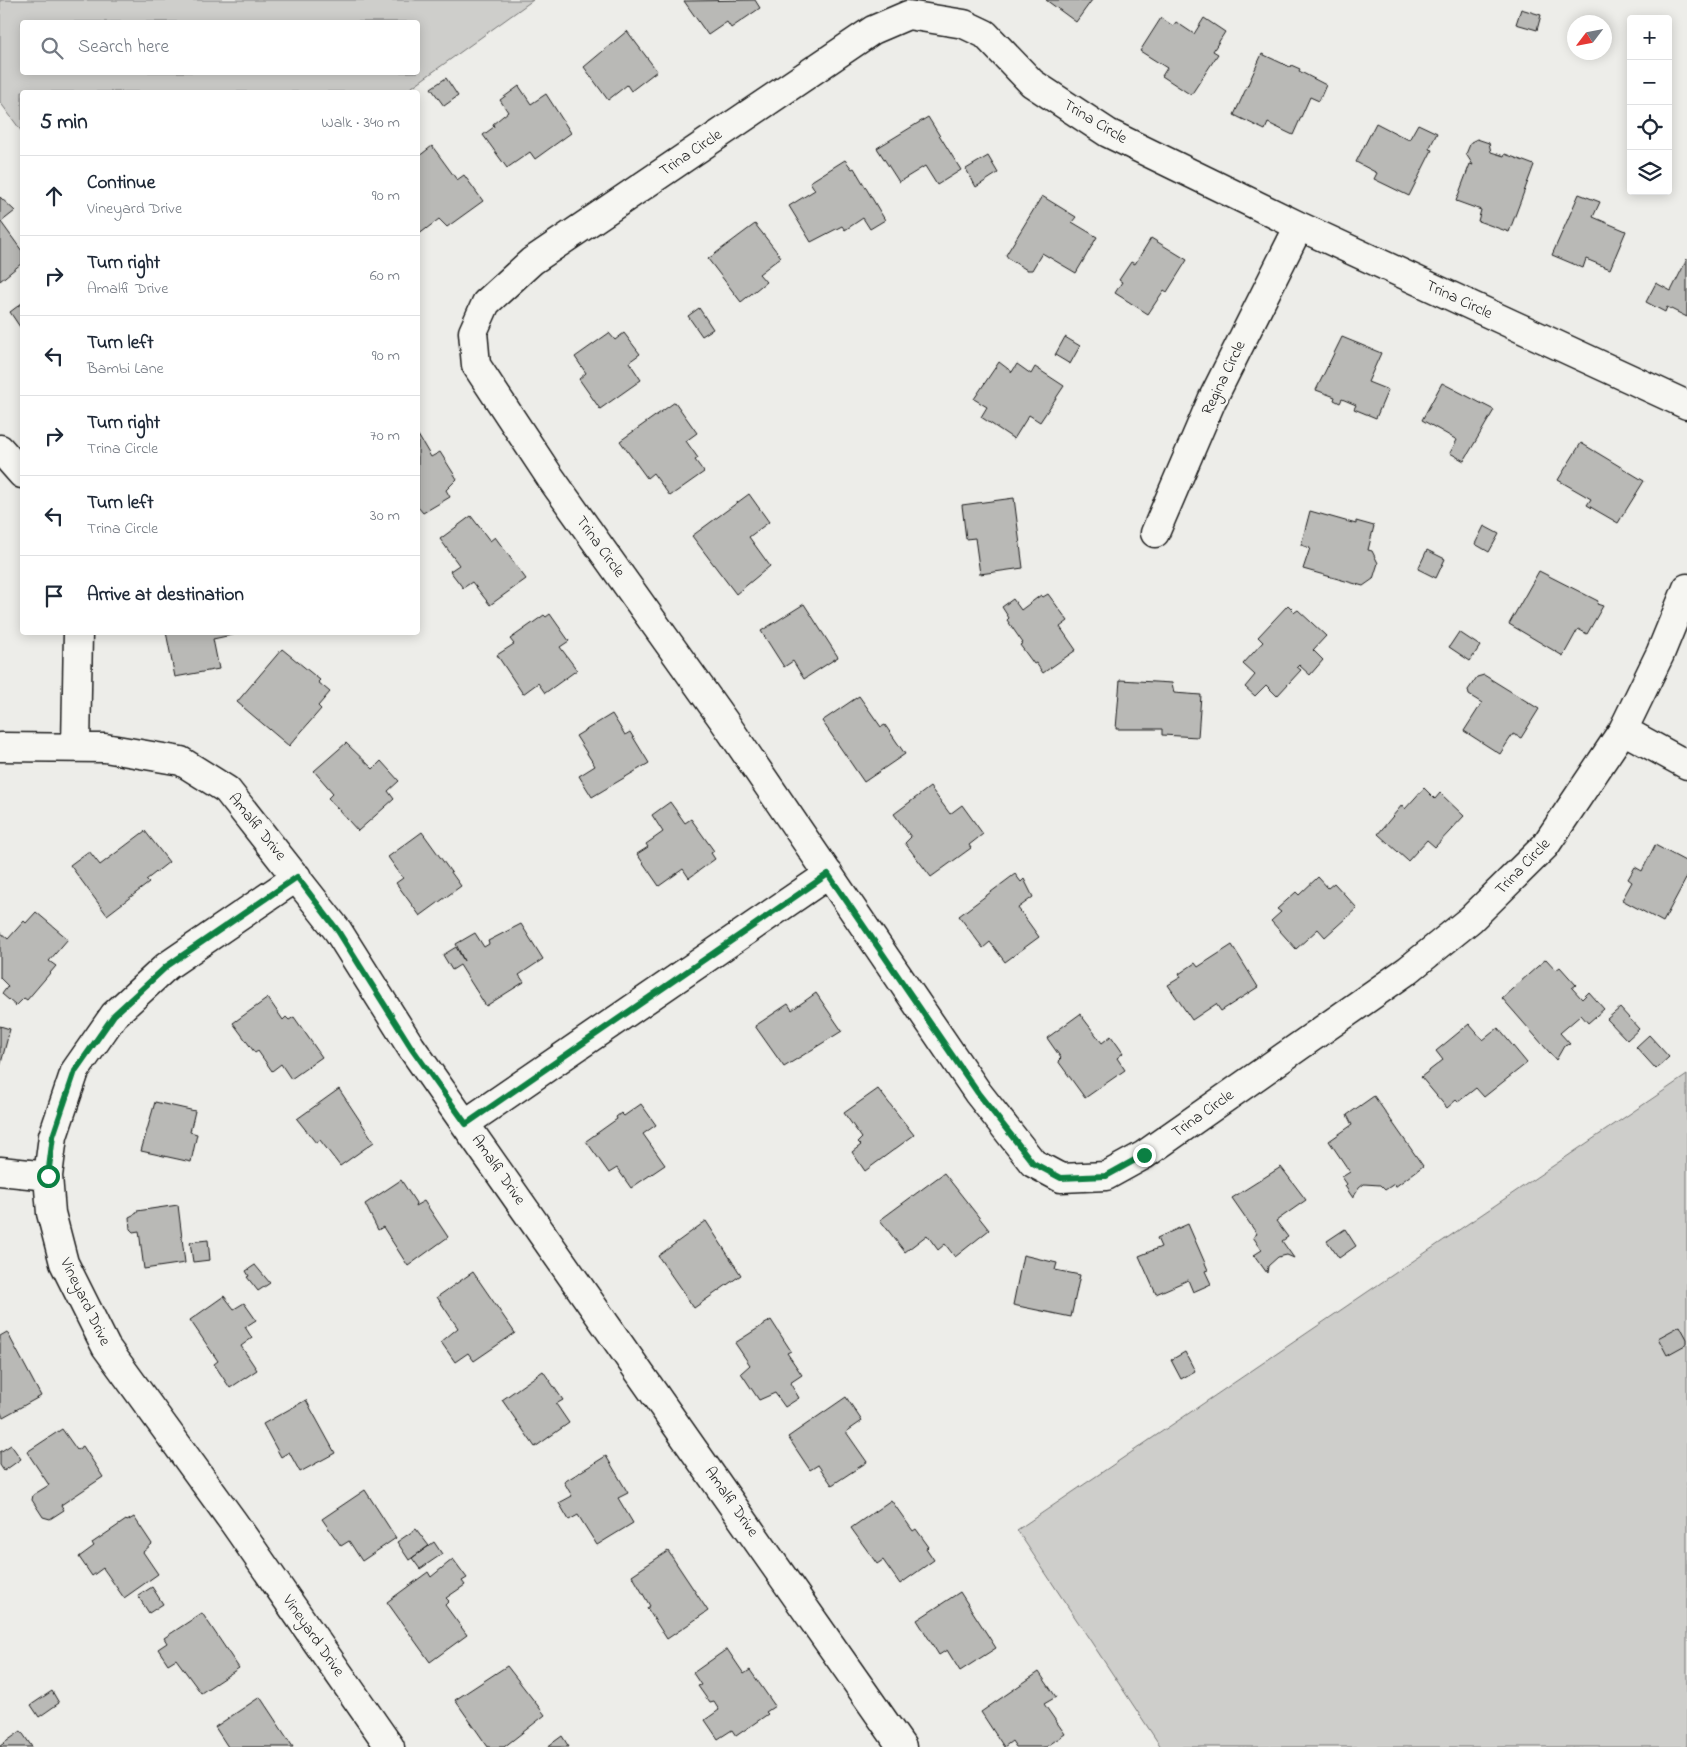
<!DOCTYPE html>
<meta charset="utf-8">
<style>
body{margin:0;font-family:"Indie Flower",sans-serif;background:#f6f6f7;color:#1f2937}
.controls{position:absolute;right:15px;top:15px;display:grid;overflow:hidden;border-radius:5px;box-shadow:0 2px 12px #0003}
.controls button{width:45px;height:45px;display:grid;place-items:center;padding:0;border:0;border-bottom:1px solid #e0e1e3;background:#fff;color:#1f2937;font:25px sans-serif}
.compass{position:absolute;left:1567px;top:15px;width:45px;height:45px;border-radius:50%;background:#fff;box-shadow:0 2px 12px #0003;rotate:238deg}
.stop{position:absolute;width:15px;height:15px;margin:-11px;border:4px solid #0b8043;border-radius:50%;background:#fff}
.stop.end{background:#0b8043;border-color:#fff;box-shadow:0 1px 5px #0008}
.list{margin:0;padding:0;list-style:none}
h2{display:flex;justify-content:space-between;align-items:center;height:65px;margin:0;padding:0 20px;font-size:21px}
h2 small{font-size:16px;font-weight:400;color:#747a83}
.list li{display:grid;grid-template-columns:32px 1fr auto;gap:15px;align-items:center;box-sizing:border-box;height:80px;padding:0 20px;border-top:1px solid #e0e1e3}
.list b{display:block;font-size:19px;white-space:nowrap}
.list p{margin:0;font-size:16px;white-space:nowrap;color:#747a83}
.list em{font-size:16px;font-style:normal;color:#747a83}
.icon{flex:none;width:28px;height:28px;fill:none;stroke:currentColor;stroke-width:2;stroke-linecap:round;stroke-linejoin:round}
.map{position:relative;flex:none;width:1687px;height:1747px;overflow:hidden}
.search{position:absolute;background:#fff;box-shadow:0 2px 12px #0003;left:20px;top:20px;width:400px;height:55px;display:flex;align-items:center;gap:12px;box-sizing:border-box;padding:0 18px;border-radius:5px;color:#747a83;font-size:19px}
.panel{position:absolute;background:#fff;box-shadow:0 2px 12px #0003;left:20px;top:90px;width:400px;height:545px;border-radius:5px}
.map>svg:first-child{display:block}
.green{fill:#cececb;stroke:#757574;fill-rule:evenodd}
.building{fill:#b9b9b6;stroke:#1c1c1c}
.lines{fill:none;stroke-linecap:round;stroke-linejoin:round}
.minor-casing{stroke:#1c1c1c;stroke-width:31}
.minor{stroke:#f6f6f2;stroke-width:28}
.route{stroke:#0b8043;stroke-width:6}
.labels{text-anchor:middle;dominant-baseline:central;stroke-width:5;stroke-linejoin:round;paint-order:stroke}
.street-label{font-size:16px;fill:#1c1c1c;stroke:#f6f6f2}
</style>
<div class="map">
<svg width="1687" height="1747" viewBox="0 0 1687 1747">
<rect width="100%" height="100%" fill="#edede9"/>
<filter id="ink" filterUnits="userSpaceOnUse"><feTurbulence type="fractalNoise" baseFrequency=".02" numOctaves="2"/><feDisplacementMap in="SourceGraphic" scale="10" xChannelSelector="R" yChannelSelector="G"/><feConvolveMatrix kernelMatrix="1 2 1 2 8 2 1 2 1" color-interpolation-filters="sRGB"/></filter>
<g filter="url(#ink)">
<path class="green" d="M 0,0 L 533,0 L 405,92 L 22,92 L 22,132 L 0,102 ZM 418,22 L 418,72 L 22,72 L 22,22 Z
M 1687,1075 L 1687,1747 L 1161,1747 L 1017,1530 Z"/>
<path class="building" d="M 755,0 L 760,8 L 731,28 L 727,22 L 708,35 L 684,1 Z
M 1046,0 L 1092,0 L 1076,22 Z
M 1521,9 L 1541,15 L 1537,30 L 1516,24 Z
M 1161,18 L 1173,26 L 1176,22 L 1194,34 L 1204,18 L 1225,32 L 1213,51 L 1218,54 L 1191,95 L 1162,76 L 1167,68 L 1140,51 Z
M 627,31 L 657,71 L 631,91 L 627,85 L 608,100 L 584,67 Z
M 1262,54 L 1290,67 L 1291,65 L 1300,69 L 1299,71 L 1326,85 L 1319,101 L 1310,97 L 1293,135 L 1268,123 L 1265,130 L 1234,115 Z
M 446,78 L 458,96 L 444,106 L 431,88 Z
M 519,86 L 531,104 L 546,94 L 571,133 L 535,159 L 530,152 L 507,168 L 483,135 L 494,127 L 493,124 L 508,112 L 500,100 Z
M 928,117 L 961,170 L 937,185 L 925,166 L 899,182 L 877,148 Z
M 1376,123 L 1409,140 L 1418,124 L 1437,133 L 1429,149 L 1432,150 L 1409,196 L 1374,179 L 1377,173 L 1356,162 Z
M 1477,139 L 1489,143 L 1491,152 L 1504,156 L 1505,154 L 1534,165 L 1509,232 L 1478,221 L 1481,210 L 1456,201 L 1470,164 L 1473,165 L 1466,154 L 1471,142 Z
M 432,146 L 457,180 L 464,175 L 483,201 L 447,227 L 439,219 L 418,235 L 418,157 Z
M 988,156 L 998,173 L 976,187 L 966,169 Z
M 845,160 L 852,169 L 854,168 L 885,220 L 870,229 L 863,218 L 845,230 L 842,226 L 811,242 L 789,206 L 815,190 L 810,182 Z
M 1579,194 L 1600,202 L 1593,217 L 1626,231 L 1610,269 L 1586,259 L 1583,268 L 1552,255 Z
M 1042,196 L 1076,217 L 1072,222 L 1097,237 L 1076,273 L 1042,253 L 1032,270 L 1027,270 L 1009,259 L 1006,255 Z
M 0,197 L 15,211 L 1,222 L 22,251 L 22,263 L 0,281 Z
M 755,224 L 781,257 L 759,274 L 766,282 L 741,302 L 708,259 Z
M 1151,238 L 1187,260 L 1167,292 L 1164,290 L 1148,314 L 1115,293 L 1122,282 L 1119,280 L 1131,262 L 1135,264 Z
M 1687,259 L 1687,317 L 1667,307 L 1665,312 L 1646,302 L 1656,283 L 1671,291 Z
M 22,303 L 22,330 L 10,312 Z
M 699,308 L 713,329 L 702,336 L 688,316 Z
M 609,333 L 615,340 L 624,333 L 640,354 L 629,362 L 641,380 L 600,409 L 579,379 L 586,373 L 575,357 Z
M 1065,337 L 1080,346 L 1070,364 L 1055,355 Z
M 1342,337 L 1381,353 L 1368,382 L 1388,390 L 1376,418 L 1354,409 L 1356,405 L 1342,399 L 1340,403 L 1334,400 L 1335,397 L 1316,390 Z
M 999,362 L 1012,372 L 1017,364 L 1031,374 L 1035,367 L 1064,386 L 1040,422 L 1029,415 L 1014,439 L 981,417 L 987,407 L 974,399 Z
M 1442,383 L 1494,410 L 1464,461 L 1450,453 L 1457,440 L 1422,420 Z
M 675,402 L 697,433 L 686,441 L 698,458 L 695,460 L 704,472 L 670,496 L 653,473 L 647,478 L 620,441 Z
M 418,435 L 431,457 L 440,452 L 457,479 L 446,490 L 450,497 L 423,513 L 418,507 Z
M 1581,443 L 1644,481 L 1618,523 L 1587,505 L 1591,499 L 1558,480 Z
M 749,494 L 769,522 L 749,537 L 770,566 L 736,594 L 692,536 Z
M 1014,498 L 1023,568 L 980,574 L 975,538 L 966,539 L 962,505 Z
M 1310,511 L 1356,524 L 1356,521 L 1374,526 L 1368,550 L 1372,551 L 1378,563 L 1373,579 L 1363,586 L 1303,569 L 1310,548 L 1301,545 Z
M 471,516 L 490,541 L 495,537 L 526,579 L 490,605 L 472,582 L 463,588 L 450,571 L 459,565 L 440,539 Z
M 1484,526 L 1499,534 L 1489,552 L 1475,544 Z
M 1427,550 L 1445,559 L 1436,578 L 1418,569 Z
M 1539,571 L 1598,601 L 1597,604 L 1603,606 L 1587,634 L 1578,629 L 1563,656 L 1509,624 Z
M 1048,594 L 1068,621 L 1060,627 L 1076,650 L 1043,673 L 1036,663 L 1034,664 L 1020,645 L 1023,643 L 1007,620 L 1009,618 L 1002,607 L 1013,599 L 1021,610 L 1041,595 L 1043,597 Z
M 804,604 L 838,657 L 804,679 L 793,661 L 784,667 L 761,631 Z
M 1288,605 L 1295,612 L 1298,610 L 1326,636 L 1313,650 L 1323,660 L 1310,675 L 1299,665 L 1297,667 L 1301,670 L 1277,696 L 1266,685 L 1255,696 L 1245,687 L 1255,675 L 1243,664 L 1263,642 L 1258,637 Z
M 550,614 L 569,641 L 560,647 L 577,670 L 545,693 L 538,683 L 523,694 L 497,655 L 514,644 L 510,639 L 544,615 L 546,617 Z
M 166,632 L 241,632 L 241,633 L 213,639 L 219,669 L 175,677 Z
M 1459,632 L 1480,646 L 1470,661 L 1449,647 Z
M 282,649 L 320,680 L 318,682 L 330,692 L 318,706 L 321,709 L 289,746 L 237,702 Z
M 1484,675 L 1539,709 L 1521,738 L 1513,734 L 1500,754 L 1464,731 L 1482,703 L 1469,695 L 1468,690 L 1477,677 Z
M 1120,680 L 1172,683 L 1174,693 L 1201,695 L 1198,737 L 1162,735 L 1162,729 L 1116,729 Z
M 859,696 L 881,727 L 885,725 L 905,754 L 864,782 L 822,721 Z
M 612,714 L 625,735 L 630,732 L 649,763 L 592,797 L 579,776 L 595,766 L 576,736 Z
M 346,743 L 373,769 L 381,761 L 399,781 L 388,791 L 394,799 L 358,831 L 328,798 L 333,793 L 314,771 Z
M 930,787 L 950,814 L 962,805 L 983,834 L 969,845 L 971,848 L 931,877 L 905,843 L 911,837 L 894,814 Z
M 1424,788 L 1435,799 L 1440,793 L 1464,816 L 1435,847 L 1427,840 L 1408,861 L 1378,834 L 1402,805 L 1405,809 Z
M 670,802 L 685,823 L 691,819 L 714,851 L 711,853 L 715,859 L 689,878 L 683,869 L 659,886 L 637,854 L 648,847 L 646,844 L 663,832 L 652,815 Z
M 145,831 L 169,862 L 146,880 L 149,883 L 107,915 L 70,865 L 89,851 L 100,865 Z
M 422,832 L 461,886 L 420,916 L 396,883 L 403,878 L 388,857 Z
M 1655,845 L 1687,862 L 1687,877 L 1663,922 L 1622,900 L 1632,882 L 1628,879 L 1635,867 L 1642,871 Z
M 1015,874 L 1021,882 L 1024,879 L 1033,897 L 1018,908 L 1039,937 L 1005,962 L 990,942 L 983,948 L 959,916 Z
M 1318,877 L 1328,888 L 1334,883 L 1357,908 L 1325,937 L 1318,929 L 1296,949 L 1271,921 L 1281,912 L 1277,909 L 1296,892 L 1299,895 Z
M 36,912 L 68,939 L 49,961 L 56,966 L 27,1000 L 24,998 L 16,1006 L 2,994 L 8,986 L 0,978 L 0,932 L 8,939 L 24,921 L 26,923 Z
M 521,924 L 543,959 L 519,975 L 524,982 L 486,1006 L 460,965 L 452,970 L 443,955 L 456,947 L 464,961 L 456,944 L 475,933 L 484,947 L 489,944 L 488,941 Z
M 1232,945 L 1258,987 L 1221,1011 L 1216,1004 L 1192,1020 L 1168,985 L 1181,977 L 1179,974 L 1195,963 L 1198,967 Z
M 1546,959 L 1556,970 L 1560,967 L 1576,985 L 1572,988 L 1582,999 L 1589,992 L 1604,1009 L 1588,1023 L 1581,1015 L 1560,1033 L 1570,1044 L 1564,1046 L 1556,1060 L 1502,998 Z
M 816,993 L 842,1031 L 784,1067 L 755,1026 L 788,1004 L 792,1010 Z
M 268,998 L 283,1020 L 286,1017 L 289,1020 L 294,1017 L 322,1057 L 291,1079 L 281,1064 L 272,1071 L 258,1051 L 255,1053 L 233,1023 Z
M 1620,1008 L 1639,1029 L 1627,1040 L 1607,1019 Z
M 1080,1014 L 1102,1043 L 1111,1036 L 1123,1053 L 1117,1058 L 1125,1070 L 1085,1098 L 1058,1061 L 1061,1058 L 1047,1038 Z
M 1469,1024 L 1483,1040 L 1498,1028 L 1527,1063 L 1484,1097 L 1476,1088 L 1458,1102 L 1456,1100 L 1447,1108 L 1421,1077 L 1443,1060 L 1436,1051 Z
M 0,1026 L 10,1029 L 0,1067 Z
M 1649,1035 L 1669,1057 L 1656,1069 L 1636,1047 Z
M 339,1089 L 374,1142 L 340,1166 L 320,1140 L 316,1143 L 297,1119 Z
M 878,1089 L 914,1135 L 865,1171 L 852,1152 L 861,1145 L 858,1142 L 862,1138 L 844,1113 Z
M 1374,1096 L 1423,1166 L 1395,1187 L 1394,1184 L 1385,1190 L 1380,1185 L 1364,1184 L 1359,1188 L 1353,1198 L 1345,1186 L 1347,1184 L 1342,1177 L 1350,1172 L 1329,1141 L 1352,1125 L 1347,1115 Z
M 155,1102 L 195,1111 L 190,1132 L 197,1134 L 191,1162 L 141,1151 Z
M 641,1104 L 656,1125 L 643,1134 L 665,1165 L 631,1188 L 617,1168 L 609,1173 L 586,1141 L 617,1119 L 616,1117 L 621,1113 L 624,1116 Z
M 1281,1167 L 1306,1200 L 1276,1221 L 1288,1237 L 1282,1241 L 1294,1258 L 1287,1255 L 1278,1257 L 1268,1266 L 1267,1273 L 1254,1255 L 1262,1250 L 1253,1237 L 1257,1234 L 1232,1198 Z
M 944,1173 L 989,1230 L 955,1257 L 945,1244 L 938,1250 L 927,1235 L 905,1252 L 880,1220 Z
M 401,1180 L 416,1203 L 415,1206 L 424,1201 L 448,1237 L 408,1266 L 383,1227 L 378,1230 L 365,1204 Z
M 178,1205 L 185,1263 L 144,1269 L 139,1231 L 133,1232 L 130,1229 L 129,1217 L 137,1213 L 137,1211 Z
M 706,1221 L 741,1275 L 694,1308 L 658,1256 Z
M 1188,1224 L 1208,1270 L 1205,1271 L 1211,1284 L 1193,1292 L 1188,1280 L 1156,1294 L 1139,1256 L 1161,1247 L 1157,1238 Z
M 1345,1229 L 1356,1246 L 1339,1258 L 1327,1241 Z
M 208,1240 L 210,1260 L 193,1262 L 190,1242 Z
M 1023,1255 L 1057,1263 L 1055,1270 L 1080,1275 L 1071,1317 L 1013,1305 Z
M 255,1265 L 270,1283 L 258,1291 L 247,1277 L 249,1276 L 246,1271 Z
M 473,1272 L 515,1333 L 474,1361 L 468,1353 L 455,1362 L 441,1342 L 458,1328 L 437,1297 Z
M 224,1296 L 234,1309 L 244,1303 L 256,1320 L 245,1327 L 252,1338 L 241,1346 L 257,1370 L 230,1388 L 214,1364 L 218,1361 L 190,1320 Z
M 771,1320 L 791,1351 L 787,1353 L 802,1375 L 790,1383 L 799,1398 L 785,1407 L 775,1393 L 759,1400 L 741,1373 L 750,1365 L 735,1343 Z
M 1680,1326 L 1687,1339 L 1687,1344 L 1667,1355 L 1658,1338 Z
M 7,1332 L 41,1396 L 3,1417 L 0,1411 L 0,1336 Z
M 1185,1352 L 1195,1371 L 1181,1379 L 1171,1360 Z
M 543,1371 L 563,1400 L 556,1404 L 569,1423 L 535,1447 L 502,1400 Z
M 846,1397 L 862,1421 L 846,1432 L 867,1462 L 832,1485 L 818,1465 L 810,1470 L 788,1437 Z
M 306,1400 L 335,1453 L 300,1472 L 289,1452 L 281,1457 L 263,1424 Z
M 62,1429 L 77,1450 L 83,1446 L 103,1477 L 61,1505 L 64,1510 L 50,1519 L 43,1517 L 32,1500 L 33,1495 L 49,1485 L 27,1452 Z
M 11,1445 L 21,1459 L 4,1471 L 0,1465 L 0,1452 Z
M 606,1456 L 628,1493 L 618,1498 L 633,1523 L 597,1545 L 578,1515 L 569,1520 L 559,1503 L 572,1496 L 564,1482 Z
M 365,1490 L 396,1538 L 362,1561 L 349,1541 L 341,1546 L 322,1519 Z
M 891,1500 L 913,1531 L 916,1529 L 929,1547 L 926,1548 L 934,1560 L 900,1584 L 883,1560 L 877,1564 L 851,1528 Z
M 134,1517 L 152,1544 L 143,1552 L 158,1574 L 124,1598 L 103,1568 L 92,1576 L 79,1557 L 94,1546 L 92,1543 L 126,1520 L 127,1521 Z
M 416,1529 L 429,1546 L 409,1560 L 397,1542 Z
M 434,1542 L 442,1554 L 420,1569 L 412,1558 Z
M 668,1551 L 708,1611 L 667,1639 L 647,1608 L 650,1606 L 632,1575 Z
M 453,1559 L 467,1578 L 462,1581 L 465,1585 L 446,1598 L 449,1601 L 445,1605 L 467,1635 L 430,1662 L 387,1602 L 428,1572 L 431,1577 Z
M 152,1587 L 163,1604 L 149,1613 L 138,1596 Z
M 960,1592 L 996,1648 L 960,1671 L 947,1650 L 939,1655 L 917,1620 Z
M 202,1613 L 239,1668 L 201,1693 L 176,1659 L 168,1664 L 158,1649 L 167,1643 L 164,1638 Z
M 727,1649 L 744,1674 L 750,1670 L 775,1706 L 766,1712 L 768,1714 L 736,1736 L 732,1730 L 718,1739 L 705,1720 L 719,1710 L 714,1702 L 710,1703 L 698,1686 L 701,1685 L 693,1673 Z
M 507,1666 L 545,1715 L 504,1747 L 488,1747 L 455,1700 Z
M 1039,1672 L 1056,1697 L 1044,1704 L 1065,1734 L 1046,1747 L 1016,1747 L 1012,1741 L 1004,1747 L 981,1712 Z
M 52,1691 L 59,1703 L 39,1717 L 31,1705 Z
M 260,1697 L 293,1747 L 228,1747 L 215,1727 Z
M 21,1731 L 32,1747 L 0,1747 L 0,1746 Z
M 562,1736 L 569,1747 L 547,1747 Z"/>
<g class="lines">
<defs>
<path id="minor" d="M 1687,405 L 1299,226 L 1108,133 L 1032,83 L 985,34 L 964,24 L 908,15 L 873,30 L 532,261 L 486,303 L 473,332 L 476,365 L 550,477 L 724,721 L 978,1093 L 1033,1163 L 1061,1178 L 1106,1176 L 1144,1155 L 1408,970 L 1471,919 L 1545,846 L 1623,730 L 1660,654 L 1687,588
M 0,449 L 22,474
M 1155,533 L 1212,400 L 1299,226
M 1623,730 L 1687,765
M 0,747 L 105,748 L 181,761 L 227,790 L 338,931 L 411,1047 L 902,1747
M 76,747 L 78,632
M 297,877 L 167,966 L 114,1015 L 75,1071 L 53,1136 L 48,1176 L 51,1213 L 64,1263 L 106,1347 L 234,1523 L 390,1747
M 466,1123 L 829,874
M 0,1171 L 48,1176"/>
</defs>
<use href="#minor" class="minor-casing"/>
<use href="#minor" class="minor"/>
</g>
</g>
<g class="lines" filter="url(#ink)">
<path class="route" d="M 48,1176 L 53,1136 L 75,1071 L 114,1015 L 167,966 L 297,877 L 338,931 L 411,1047 L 466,1124 L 828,874 L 978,1093 L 1033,1163 L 1061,1178 L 1106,1176 L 1144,1155"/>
</g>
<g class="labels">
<g class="street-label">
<text transform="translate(1095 122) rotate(31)">Trina Circle</text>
<text transform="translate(691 153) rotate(-34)">Trina Circle</text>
<text transform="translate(1459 300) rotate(25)">Trina Circle</text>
<text transform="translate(1224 378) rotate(-64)">Regina Circle</text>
<text transform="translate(600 547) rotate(54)">Trina Circle</text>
<text transform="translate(257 827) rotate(51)">Amalfi Drive</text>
<text transform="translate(1523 867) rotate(-46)">Trina Circle</text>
<text transform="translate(1203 1114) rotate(-35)">Trina Circle</text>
<text transform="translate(498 1170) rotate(55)">Amalfi Drive</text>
<text transform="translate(85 1302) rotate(64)">Vineyard Drive</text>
<text transform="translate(731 1502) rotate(55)">Amalfi Drive</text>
<text transform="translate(313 1636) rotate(55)">Vineyard Drive</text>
</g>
</g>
</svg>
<div class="controls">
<button>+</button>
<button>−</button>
<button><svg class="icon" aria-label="locate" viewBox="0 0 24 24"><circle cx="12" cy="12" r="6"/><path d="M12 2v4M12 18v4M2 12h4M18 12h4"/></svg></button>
<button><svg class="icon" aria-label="layers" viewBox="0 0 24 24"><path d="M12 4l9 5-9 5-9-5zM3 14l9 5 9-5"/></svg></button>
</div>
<svg class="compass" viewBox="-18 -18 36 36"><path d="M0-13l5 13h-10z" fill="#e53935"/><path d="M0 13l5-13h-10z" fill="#747a83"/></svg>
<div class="stop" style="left:48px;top:1176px"></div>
<div class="stop end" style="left:1144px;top:1155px"></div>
<div class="search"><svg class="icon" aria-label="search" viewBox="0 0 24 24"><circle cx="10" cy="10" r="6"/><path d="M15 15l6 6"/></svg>Search here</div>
<section class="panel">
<h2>5 min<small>Walk · 340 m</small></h2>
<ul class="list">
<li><svg class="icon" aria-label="ahead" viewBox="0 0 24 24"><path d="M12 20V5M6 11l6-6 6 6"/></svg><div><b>Continue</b><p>Vineyard Drive</p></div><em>90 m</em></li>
<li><svg class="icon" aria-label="right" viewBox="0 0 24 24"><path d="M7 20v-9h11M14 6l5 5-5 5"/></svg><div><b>Turn right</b><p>Amalfi Drive</p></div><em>60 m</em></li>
<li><svg class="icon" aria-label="left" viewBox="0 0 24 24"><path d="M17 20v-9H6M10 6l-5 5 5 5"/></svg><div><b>Turn left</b><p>Bambi Lane</p></div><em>90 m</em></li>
<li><svg class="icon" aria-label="right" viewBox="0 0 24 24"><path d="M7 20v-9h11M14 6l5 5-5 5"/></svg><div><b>Turn right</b><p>Trina Circle</p></div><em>70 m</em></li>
<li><svg class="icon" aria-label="left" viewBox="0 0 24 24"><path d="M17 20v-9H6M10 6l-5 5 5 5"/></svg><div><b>Turn left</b><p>Trina Circle</p></div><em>30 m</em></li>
<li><svg class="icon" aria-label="arrive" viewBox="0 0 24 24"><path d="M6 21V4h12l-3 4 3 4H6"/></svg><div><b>Arrive at destination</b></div></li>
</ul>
</section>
</div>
